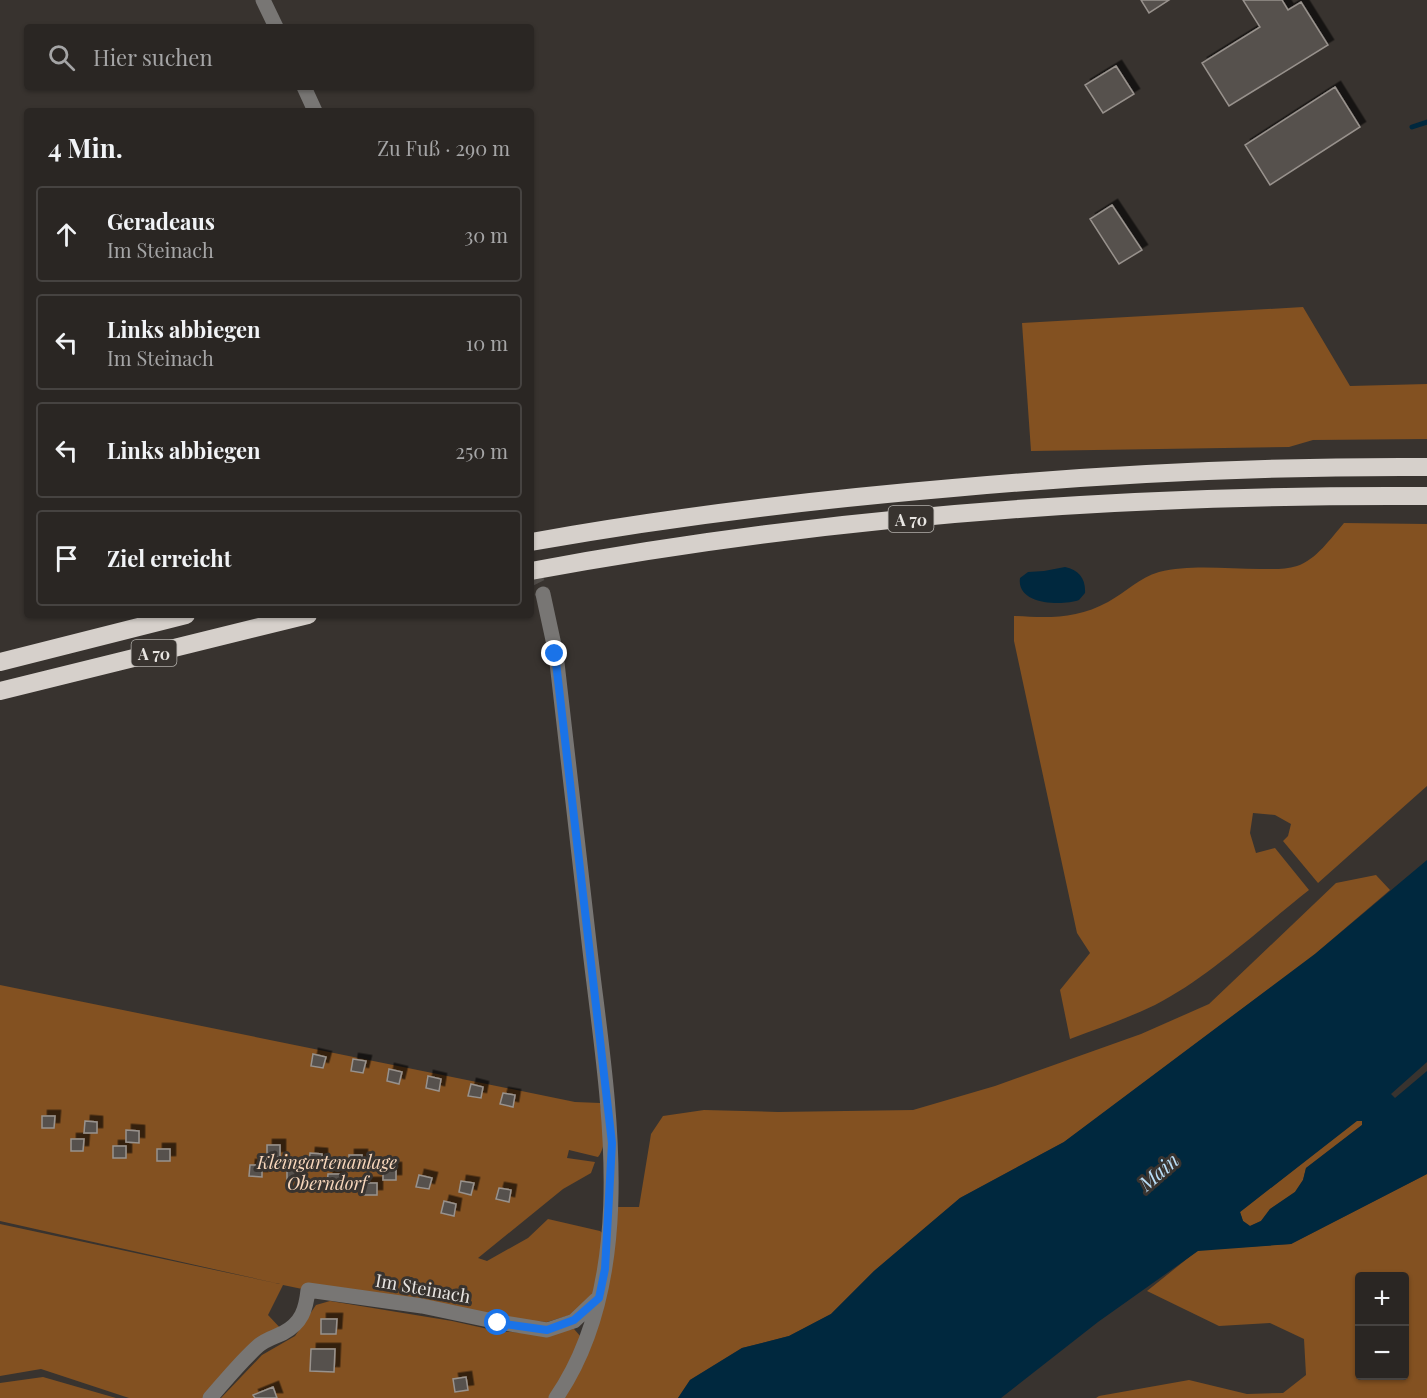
<!DOCTYPE html>
<html lang="de">
<meta charset="utf-8">
<style>
body{margin:0;font-family:"Playfair Display",serif;background:#322e2b;color:#f1f3f6}
.controls{position:absolute;right:18px;bottom:18px;display:grid;overflow:hidden;border-radius:6px;box-shadow:0 2px 4px #0004}
.controls button{width:54px;height:54px;display:grid;place-items:center;padding:0;border:0;border-bottom:2px solid #464341;background:#2a2623;color:#f1f3f6;font:30px sans-serif}
.stop{position:absolute;width:18px;height:18px;margin:-14px;border:4px solid #1a73e8;border-radius:50%;background:#fff}
.stop.end{background:#1a73e8;border-color:#fff;box-shadow:0 2px 6px #0008}
.list{margin:0;padding:0;list-style:none}
h2{display:flex;justify-content:space-between;align-items:center;height:78px;margin:0;padding:0 24px;font-size:26px}
h2 small{font-size:20px;font-weight:400;color:#a5a5a6}
.list li{display:grid;grid-template-columns:39px 1fr auto;gap:18px;align-items:center;box-sizing:border-box;height:96px;margin:0 12px 12px;padding:0 12px;border:2px solid #464341;border-radius:6px}
.list b{display:block;font-size:22px;white-space:nowrap}
.list p{margin:0;font-size:20px;white-space:nowrap;color:#a5a5a6}
.list em{font-size:20px;font-style:normal;color:#a5a5a6}
.icon{flex:none;width:33px;height:33px;fill:none;stroke:currentColor;stroke-width:2;stroke-linecap:round;stroke-linejoin:round}
.map{position:relative;flex:none;width:1427px;height:1398px;overflow:hidden}
.search{position:absolute;background:#2a2623;box-shadow:0 2px 4px #0004;left:24px;top:24px;width:510px;height:66px;display:flex;align-items:center;gap:15px;box-sizing:border-box;padding:0 21px;border-radius:6px;color:#a5a5a6;font-size:22px}
.panel{position:absolute;background:#2a2623;box-shadow:0 2px 4px #0004;left:24px;top:108px;width:510px;height:510px;border-radius:6px}
.map>svg:first-child{display:block}
.green{fill:#835121;fill-rule:evenodd}
.water{fill:#00283e;fill-rule:evenodd}
.lines{fill:none;stroke-linecap:round;stroke-linejoin:round}
.stream{stroke:#00283e;stroke-width:5}
.building{fill:#57514d;stroke:#98928d;stroke-width:1.5;filter:url(#shadow)}
.minor-tunnel{stroke:#524e4a;stroke-width:15;stroke-dasharray:15 8;stroke-linecap:butt}
.minor{stroke:#787674;stroke-width:15}
.highway{stroke:#d6d0cb;stroke-width:18}
.route{stroke:#1a73e8;stroke-width:8}
.labels{text-anchor:middle;dominant-baseline:central;stroke-width:6;stroke-linejoin:round;paint-order:stroke}
.shield{fill:#38332f;stroke:#b3b0ac;stroke-width:1.5}
.shield-label{font-size:16px;font-weight:bold;fill:#e8e5e2}
.park-label{font-size:18px;font-style:italic;fill:#f8d7bc;stroke:#38332f}
.street-label{font-size:18px;fill:#e8e5e2;stroke:#38332f}
.water-label{font-size:20px;font-style:italic;fill:#b9ddf6;stroke:#38332f}
</style>
<div class="map">
<svg width="1427" height="1398" viewBox="0 0 1427 1398">
<defs>
<filter id="shadow"><feDropShadow dx="5.5" dy="-5.5" stdDeviation="0" flood-color="#0009"/></filter>
</defs>
<rect width="100%" height="100%" fill="#38332f"/>
<path class="green" d="M 1303,307 L 1350,386 L 1427,384 L 1427,439 L 1313,440 L 1289,447 L 1031,451 L 1022,323 Z
M 1344,523 L 1427,524 L 1427,786 L 1318,883 L 1283,841 L 1288,836 L 1291,824 L 1275,815 L 1253,813 L 1250,833 L 1256,853 L 1275,848 L 1309,890 C 1262,927 1208,978 1155,1005 C 1128,1018 1099,1028 1070,1039 L 1060,990 L 1090,953 L 1077,933 L 1014,641 L 1014,616 C 1049,618 1077,619 1108,602 C 1126,592 1139,578 1159,572 C 1191,564 1228,569 1260,569 C 1272,569 1285,570 1297,566 C 1316,560 1331,538 1344,523 Z
M 1376,875 L 1390,890 L 1315,954 L 1064,1142 L 960,1198 L 874,1271 L 831,1314 L 789,1336 L 742,1348 L 690,1380 L 678,1398 L 556,1398 L 569,1378 L 618,1207 L 639,1207 L 651,1134 L 663,1116 L 704,1110 L 778,1112 L 913,1110 L 995,1086 L 1141,1034 L 1209,1004 L 1336,883 Z
M 0,985 L 575,1102 L 600,1103 C 602,1118 609,1144 598,1157 L 569,1150 L 567,1158 L 595,1162 L 591,1173 L 563,1189 L 478,1258 L 487,1261 L 528,1238 L 548,1219 L 600,1231 L 606,1236 L 595,1297 L 573,1314 L 547,1322 L 499,1319 L 307,1290 L 283,1285 L 268,1315 L 284,1332 L 210,1398 L 129,1398 L 41,1369 L 0,1376 L 0,1224 L 280,1284 L 0,1221 Z
M 1357,1120 L 1362,1121 L 1362,1125 L 1306,1168 L 1303,1180 L 1295,1192 L 1270,1209 L 1261,1221 L 1250,1226 L 1243,1221 L 1240,1212 Z
M 1427,1174 L 1427,1398 L 1096,1398 L 1099,1396 L 1189,1380 L 1247,1394 L 1283,1393 L 1306,1375 L 1304,1339 L 1270,1323 L 1219,1326 L 1147,1291 L 1198,1250 L 1291,1244 ZM 1360,1276 L 1404,1276 L 1404,1376 L 1360,1376 Z
M 330,1301 L 452,1321 L 497,1331 L 538,1334 L 574,1329 L 581,1337 L 552,1398 L 221,1398 L 262,1355 L 295,1336 L 316,1305 Z
M 43,1377 L 116,1398 L 0,1398 L 0,1383 Z"/>
<path class="water" d="M 1065,567 C 1079,570 1086,579 1085,593 L 1079,600 C 1062,606 1016,605 1020,578 L 1028,572 L 1044,571 Z
M 1427,860 L 1427,1062 L 1391,1094 L 1395,1098 L 1427,1071 L 1427,1174 L 1291,1244 L 1198,1251 L 1098,1322 L 1001,1398 L 678,1398 L 690,1380 L 742,1348 L 789,1336 L 831,1314 L 874,1271 L 960,1198 L 1064,1142 L 1315,954 ZM 1357,1121 L 1362,1121 L 1362,1125 L 1306,1168 L 1303,1180 L 1295,1192 L 1270,1209 L 1261,1221 L 1250,1226 L 1243,1221 L 1240,1212 Z"/>
<g class="lines">
<path class="stream" d="M 1412,127 L 1427,122"/>
</g>
<path class="building" d="M 1141,0 L 1169,0 L 1149,13 Z
M 1243,0 L 1282,0 L 1288,10 L 1301,2 L 1328,45 L 1229,106 L 1202,63 L 1260,27 Z
M 1116,66 L 1134,94 L 1103,113 L 1085,85 Z
M 1335,87 L 1360,127 L 1270,185 L 1245,145 Z
M 1112,205 L 1142,250 L 1119,264 L 1090,219 Z
M 313,1054 L 326,1057 L 323,1068 L 311,1066 Z
M 353,1059 L 366,1061 L 363,1073 L 351,1071 Z
M 389,1069 L 402,1072 L 399,1084 L 387,1081 Z
M 428,1076 L 441,1079 L 439,1091 L 426,1088 Z
M 471,1084 L 483,1087 L 481,1098 L 468,1096 Z
M 503,1093 L 515,1095 L 513,1107 L 500,1104 Z
M 42,1116 L 55,1116 L 54,1128 L 42,1128 Z
M 85,1121 L 97,1122 L 97,1133 L 84,1133 Z
M 126,1130 L 139,1131 L 139,1143 L 126,1142 Z
M 71,1139 L 84,1139 L 83,1151 L 71,1151 Z
M 267,1145 L 280,1145 L 280,1157 L 267,1157 Z
M 113,1146 L 126,1146 L 126,1158 L 113,1158 Z
M 157,1149 L 170,1149 L 170,1161 L 157,1161 Z
M 310,1153 L 322,1154 L 322,1166 L 309,1165 Z
M 349,1155 L 362,1155 L 362,1167 L 349,1167 Z
M 250,1165 L 262,1165 L 262,1177 L 249,1176 Z
M 287,1167 L 300,1167 L 299,1179 L 287,1179 Z
M 383,1168 L 396,1168 L 396,1180 L 383,1180 Z
M 328,1174 L 340,1174 L 340,1186 L 327,1186 Z
M 419,1175 L 432,1178 L 429,1189 L 416,1187 Z
M 461,1181 L 474,1183 L 471,1195 L 459,1192 Z
M 364,1183 L 377,1183 L 377,1195 L 364,1195 Z
M 499,1188 L 511,1190 L 509,1202 L 496,1199 Z
M 444,1201 L 456,1204 L 454,1216 L 441,1213 Z
M 321,1319 L 337,1319 L 336,1334 L 321,1334 Z
M 311,1349 L 335,1349 L 334,1372 L 310,1371 Z
M 466,1377 L 468,1390 L 455,1392 L 453,1379 Z
M 273,1387 L 277,1398 L 255,1398 L 253,1395 Z"/>
<g class="lines">
<path class="minor-tunnel" d="M 531,570 L 543,594"/>
<path class="minor" d="M 263,0 L 276,27
M 304,87 L 315,111
M 543,594 L 556,654 C 567,750 578,846 589,942 C 605,1085 643,1271 556,1398
M 210,1398 C 225,1381 241,1361 258,1346 C 266,1339 275,1337 283,1333 C 302,1323 306,1309 308,1290 L 422,1306 L 498,1322 L 547,1330 L 574,1321 L 596,1300"/>
<path class="highway" d="M 531,542 C 670,517 812,500 953,488 C 1110,474 1269,466 1427,467
M 531,571 C 826,516 1128,494 1427,496
M 0,662 L 186,615
M 0,691 L 308,615"/>
</g>
<g class="lines">
<path class="route" d="M 498,1323 L 547,1330 L 574,1320 L 599,1298 L 605,1269 L 612,1143 L 555,654"/>
</g>
<g class="labels">
<g class="shield">
<rect x="888.5" y="506" width="45" height="26" rx="4.5"/>
<rect x="131.5" y="640" width="45" height="26" rx="4.5"/>
</g>
<g class="shield-label">
<text x="911" y="519">A 70</text>
<text x="154" y="653">A 70</text>
</g>
<g class="park-label">
<text x="327" y="1162">Kleingartenanlage<tspan x="327" dy="21">Oberndorf</tspan></text>
</g>
<g class="street-label">
<text transform="translate(423 1288) rotate(10)">Im Steinach</text>
</g>
<g class="water-label">
<text transform="translate(1158 1171) rotate(-41)">Main</text>
</g>
</g>
</svg>
<div class="controls">
<button>+</button>
<button>−</button>
</div>
<div class="stop" style="left:498px;top:1323px"></div>
<div class="stop end" style="left:555px;top:654px"></div>
<div class="search"><svg class="icon" aria-label="search" viewBox="0 0 24 24"><circle cx="10" cy="10" r="6"/><path d="M15 15l6 6"/></svg>Hier suchen</div>
<section class="panel">
<h2>4 Min.<small>Zu Fuß · 290 m</small></h2>
<ul class="list">
<li><svg class="icon" aria-label="ahead" viewBox="0 0 24 24"><path d="M12 20V5M6 11l6-6 6 6"/></svg><div><b>Geradeaus</b><p>Im Steinach</p></div><em>30 m</em></li>
<li><svg class="icon" aria-label="left" viewBox="0 0 24 24"><path d="M17 20v-9H6M10 6l-5 5 5 5"/></svg><div><b>Links abbiegen</b><p>Im Steinach</p></div><em>10 m</em></li>
<li><svg class="icon" aria-label="left" viewBox="0 0 24 24"><path d="M17 20v-9H6M10 6l-5 5 5 5"/></svg><div><b>Links abbiegen</b></div><em>250 m</em></li>
<li><svg class="icon" aria-label="arrive" viewBox="0 0 24 24"><path d="M6 21V4h12l-3 4 3 4H6"/></svg><div><b>Ziel erreicht</b></div></li>
</ul>
</section>
</div>
